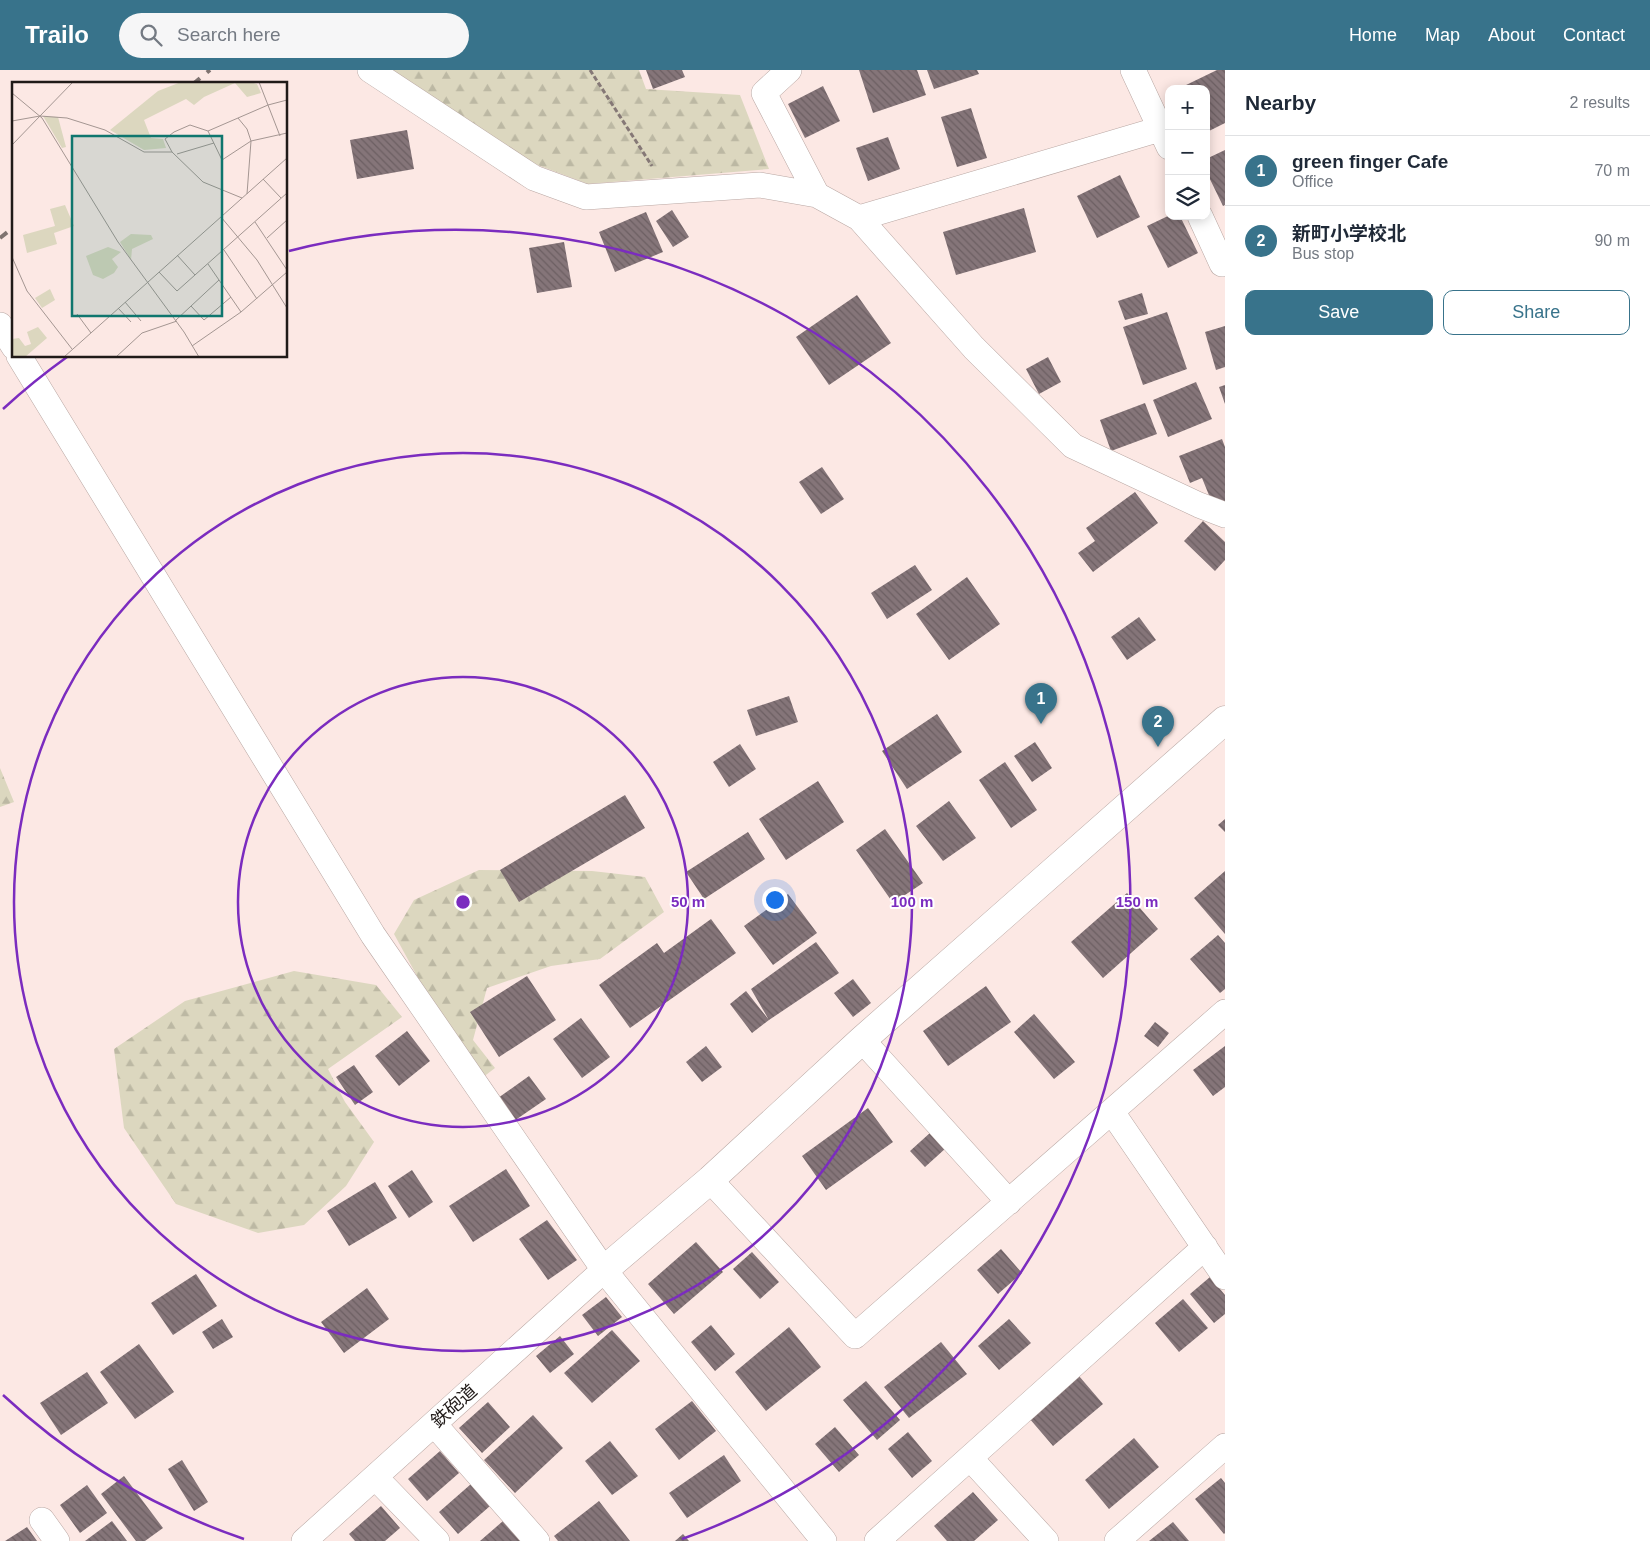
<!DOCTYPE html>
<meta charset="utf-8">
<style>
body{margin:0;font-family:Arial,"Noto Sans JP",sans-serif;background:#f6f6f7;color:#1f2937}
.controls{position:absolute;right:15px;top:15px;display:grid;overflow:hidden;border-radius:10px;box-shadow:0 2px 12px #0003}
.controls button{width:45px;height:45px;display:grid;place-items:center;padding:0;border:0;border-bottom:1px solid #e0e1e3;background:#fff;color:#1f2937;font:25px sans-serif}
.you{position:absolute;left:774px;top:829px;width:18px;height:18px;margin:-12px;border:4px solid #fff;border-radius:50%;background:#1a73e8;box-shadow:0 0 0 8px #1a73e833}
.badge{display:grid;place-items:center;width:32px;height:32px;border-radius:50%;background:#38738b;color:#fff;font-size:16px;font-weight:700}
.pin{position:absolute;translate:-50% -41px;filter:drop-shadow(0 1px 2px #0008)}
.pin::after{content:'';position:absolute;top:26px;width:18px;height:15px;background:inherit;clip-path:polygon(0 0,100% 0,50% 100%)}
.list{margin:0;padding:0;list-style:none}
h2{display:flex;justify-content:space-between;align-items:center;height:65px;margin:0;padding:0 20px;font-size:21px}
h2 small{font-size:16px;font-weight:400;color:#747a83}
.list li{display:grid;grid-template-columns:32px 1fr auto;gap:15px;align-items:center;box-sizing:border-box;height:70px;padding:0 20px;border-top:1px solid #e0e1e3}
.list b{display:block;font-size:19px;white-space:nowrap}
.list p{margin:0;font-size:16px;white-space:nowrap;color:#747a83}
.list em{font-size:16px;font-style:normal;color:#747a83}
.actions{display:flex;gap:10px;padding:15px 20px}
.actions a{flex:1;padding:11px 0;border:1px solid #38738b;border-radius:10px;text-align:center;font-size:18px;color:#38738b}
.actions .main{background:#38738b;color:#fff}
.icon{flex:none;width:28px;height:28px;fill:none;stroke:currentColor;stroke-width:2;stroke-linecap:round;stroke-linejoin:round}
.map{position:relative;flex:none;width:1225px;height:1471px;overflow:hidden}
header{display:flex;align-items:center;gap:30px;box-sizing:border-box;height:70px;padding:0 25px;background:#38738b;color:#fff}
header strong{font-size:24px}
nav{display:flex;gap:28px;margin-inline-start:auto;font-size:18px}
.search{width:350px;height:45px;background:#f6f6f7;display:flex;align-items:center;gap:12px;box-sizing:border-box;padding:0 18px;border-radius:28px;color:#747a83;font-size:19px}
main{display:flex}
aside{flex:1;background:#fff}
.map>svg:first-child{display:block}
.forest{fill:url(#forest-firs)}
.building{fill:url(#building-back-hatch)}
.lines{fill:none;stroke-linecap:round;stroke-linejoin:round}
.street-casing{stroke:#b9a7a3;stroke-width:26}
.secondary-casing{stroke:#b9a7a3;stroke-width:29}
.path{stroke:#857876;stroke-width:3;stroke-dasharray:5 2.5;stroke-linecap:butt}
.street{stroke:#fff;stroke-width:25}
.secondary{stroke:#fff;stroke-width:28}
.rail{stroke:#7f7370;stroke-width:4;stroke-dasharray:9 9;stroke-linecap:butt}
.ring{fill:none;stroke:#7b2cbf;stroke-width:2.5}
.labels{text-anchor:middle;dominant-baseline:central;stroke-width:4;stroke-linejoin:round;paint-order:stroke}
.street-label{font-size:18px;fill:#201a18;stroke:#fff}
.inset-road{fill:none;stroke:#a49692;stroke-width:1}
.view{fill:#0f766e;fill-opacity:0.15;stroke:#0f766e;stroke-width:2.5}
.inset-edge{fill:none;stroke:#201a18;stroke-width:2.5}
.centre{fill:#7b2cbf;stroke:#fff;stroke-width:2.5}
.ring-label{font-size:15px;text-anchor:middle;font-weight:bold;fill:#7b2cbf;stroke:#fff;stroke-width:4;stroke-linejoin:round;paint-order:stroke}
</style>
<header>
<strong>Trailo</strong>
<div class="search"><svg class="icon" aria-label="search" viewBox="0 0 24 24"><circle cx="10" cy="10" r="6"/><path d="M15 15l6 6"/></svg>Search here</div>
<nav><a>Home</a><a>Map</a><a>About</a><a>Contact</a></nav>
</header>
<main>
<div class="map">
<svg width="1225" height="1471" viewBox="0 0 1225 1471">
<defs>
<pattern id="forest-firs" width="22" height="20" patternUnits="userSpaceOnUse" patternTransform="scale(1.25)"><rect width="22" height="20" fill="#dcd7bf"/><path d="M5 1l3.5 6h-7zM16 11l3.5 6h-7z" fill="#bcb8a3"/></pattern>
<pattern id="building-back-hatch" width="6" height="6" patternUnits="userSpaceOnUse" patternTransform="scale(1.25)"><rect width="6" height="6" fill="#857579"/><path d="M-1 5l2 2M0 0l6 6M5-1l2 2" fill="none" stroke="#6c5f62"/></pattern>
</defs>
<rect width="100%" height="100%" fill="#fce8e4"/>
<path class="forest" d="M 388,0 L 639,0 L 646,19 L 740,25 L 769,99 L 588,114 L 527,91 Z
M 0,698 L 14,732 L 0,737 Z
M 479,800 L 592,801 L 645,807 L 664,842 L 600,889 L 551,896 L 487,918 L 473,970 L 495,998 L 482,1008 L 434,937 L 394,864 L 414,830 Z
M 294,901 L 376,915 L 402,947 L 328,999 L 345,1032 L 374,1072 L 346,1116 L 304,1155 L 258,1163 L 176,1134 L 124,1058 L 114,979 L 185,931 Z"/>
<path class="building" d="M 646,0 L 682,0 L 685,7 L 653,19 Z
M 859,0 L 917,0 L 926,25 L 873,43 Z
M 927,0 L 977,0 L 979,4 L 934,19 Z
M 1217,0 L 1225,0 L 1225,53 L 1207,62 L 1206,19 L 1186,19 L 1184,16 Z
M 823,16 L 840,51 L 805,68 L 788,34 Z
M 971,38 L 987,88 L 957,97 L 941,47 Z
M 407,60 L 414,99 L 357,109 L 350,70 Z
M 888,67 L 900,99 L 868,111 L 856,78 Z
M 1225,80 L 1225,135 L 1223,136 L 1206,101 L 1206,89 Z
M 1120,105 L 1140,147 L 1097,168 L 1077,126 Z
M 1024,138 L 1036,182 L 956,205 L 943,162 Z
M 672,140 L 689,167 L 673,177 L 656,151 Z
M 646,142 L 663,182 L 615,202 L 599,162 Z
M 1168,146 L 1180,146 L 1198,183 L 1168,198 L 1147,156 Z
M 564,172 L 572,217 L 537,223 L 529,178 Z
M 1142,223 L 1148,244 L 1125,250 L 1118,231 Z
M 857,225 L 891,273 L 829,315 L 796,267 Z
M 1167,242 L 1187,299 L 1143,315 L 1123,257 Z
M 1225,256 L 1225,297 L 1216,300 L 1205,262 Z
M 1048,287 L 1061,312 L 1039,324 L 1026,299 Z
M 1196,312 L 1212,349 L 1168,367 L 1153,330 Z
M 1225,315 L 1225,334 L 1219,317 Z
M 1145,333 L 1157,364 L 1111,381 L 1100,350 Z
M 1222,369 L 1225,377 L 1225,431 L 1213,435 L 1202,408 L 1190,413 L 1179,386 Z
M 822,397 L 844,429 L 821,444 L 799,412 Z
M 1135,422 L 1158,453 L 1093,502 L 1078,483 L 1095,471 L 1086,458 Z
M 1203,451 L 1225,472 L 1225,490 L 1215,501 L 1184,471 Z
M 915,495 L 932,520 L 887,549 L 871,523 Z
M 967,507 L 1000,554 L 949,590 L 916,544 Z
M 1139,547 L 1156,570 L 1127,590 L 1111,567 Z
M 789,626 L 798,652 L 756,666 L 747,640 Z
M 937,644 L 962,682 L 907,719 L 882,681 Z
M 1035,672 L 1052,698 L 1032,712 L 1014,686 Z
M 740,674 L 756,699 L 729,717 L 713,692 Z
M 1005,692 L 1037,740 L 1011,758 L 979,710 Z
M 818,711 L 844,752 L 786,790 L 759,749 Z
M 625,725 L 645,758 L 519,832 L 500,800 Z
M 949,731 L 976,768 L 943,791 L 916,756 Z
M 1225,749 L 1225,762 L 1218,755 Z
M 885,759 L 923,813 L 893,833 L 856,780 Z
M 748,762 L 765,789 L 704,829 L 686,802 Z
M 1225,801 L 1225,864 L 1194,828 Z
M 1127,823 L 1158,859 L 1103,908 L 1071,872 Z
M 788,824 L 817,863 L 773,895 L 744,856 Z
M 711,849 L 736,883 L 630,958 L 599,915 L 657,873 L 664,883 Z
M 1218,865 L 1225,873 L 1225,919 L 1220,923 L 1190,889 Z
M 816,872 L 839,903 L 769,950 L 751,919 Z
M 527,906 L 556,950 L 499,987 L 470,942 Z
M 853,909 L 871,933 L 853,947 L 834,923 Z
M 986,916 L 1011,952 L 948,996 L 923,961 Z
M 746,921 L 769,950 L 752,963 L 730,934 Z
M 1034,944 L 1075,992 L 1054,1009 L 1014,962 Z
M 581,948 L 610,987 L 582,1008 L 553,969 Z
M 1155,952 L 1169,963 L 1158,977 L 1144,966 Z
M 407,961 L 430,991 L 399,1016 L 375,986 Z
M 706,976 L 722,997 L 702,1012 L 686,992 Z
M 1225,976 L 1225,1017 L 1213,1026 L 1193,1000 Z
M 354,995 L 373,1022 L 355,1035 L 336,1007 Z
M 529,1006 L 546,1029 L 514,1051 L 498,1028 Z
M 868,1038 L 893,1072 L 826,1120 L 802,1086 Z
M 931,1062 L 946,1078 L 925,1097 L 910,1081 Z
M 506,1099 L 530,1136 L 473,1172 L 449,1136 Z
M 412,1100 L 433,1132 L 409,1148 L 388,1116 Z
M 375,1112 L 397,1148 L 349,1176 L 327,1141 Z
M 547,1150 L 577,1190 L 548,1210 L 519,1169 Z
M 696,1172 L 723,1202 L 674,1244 L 648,1214 Z
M 1001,1179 L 1022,1203 L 998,1224 L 977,1200 Z
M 752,1182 L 779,1212 L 760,1229 L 733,1199 Z
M 196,1204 L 217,1236 L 173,1265 L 151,1233 Z
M 1210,1207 L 1225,1225 L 1225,1244 L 1214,1253 L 1190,1224 Z
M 367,1218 L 389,1249 L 344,1283 L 321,1252 Z
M 606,1227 L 622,1247 L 598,1266 L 582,1245 Z
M 1183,1229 L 1208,1258 L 1179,1282 L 1155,1253 Z
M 222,1249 L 233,1267 L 213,1279 L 202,1262 Z
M 1009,1249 L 1031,1273 L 999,1300 L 978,1276 Z
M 711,1255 L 735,1284 L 715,1301 L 691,1272 Z
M 789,1257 L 821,1297 L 766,1341 L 735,1302 Z
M 612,1260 L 640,1291 L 592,1333 L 564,1303 Z
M 560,1266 L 574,1284 L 550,1303 L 536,1286 Z
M 941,1272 L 967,1304 L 909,1348 L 884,1317 Z
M 139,1274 L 174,1322 L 135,1349 L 100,1302 Z
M 87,1302 L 108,1333 L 61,1365 L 40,1333 Z
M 1079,1306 L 1103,1334 L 1053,1376 L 1029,1348 Z
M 866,1311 L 900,1350 L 877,1370 L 843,1330 Z
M 692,1331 L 716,1361 L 679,1390 L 655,1359 Z
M 488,1332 L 510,1357 L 482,1383 L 459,1358 Z
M 533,1345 L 563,1378 L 515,1423 L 484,1390 Z
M 835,1357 L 859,1385 L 839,1402 L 815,1374 Z
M 908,1362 L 932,1391 L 912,1408 L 888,1379 Z
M 1134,1368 L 1159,1397 L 1109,1439 L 1085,1410 Z
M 610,1371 L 638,1406 L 612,1425 L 585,1391 Z
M 440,1381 L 459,1403 L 427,1431 L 408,1409 Z
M 724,1385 L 741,1411 L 687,1448 L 669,1423 Z
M 182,1390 L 208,1432 L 194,1441 L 168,1399 Z
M 124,1406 L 163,1458 L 145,1471 L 136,1471 L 101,1424 Z
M 1221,1408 L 1225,1413 L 1225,1463 L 1224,1464 L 1195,1429 Z
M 471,1414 L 490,1436 L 458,1464 L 439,1442 Z
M 87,1415 L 107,1443 L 80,1463 L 60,1435 Z
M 973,1422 L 998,1450 L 974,1471 L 947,1471 L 934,1456 Z
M 599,1431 L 630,1471 L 558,1471 L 554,1466 Z
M 381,1436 L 400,1458 L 385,1471 L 355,1471 L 349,1464 Z
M 112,1451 L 127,1471 L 85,1471 Z
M 503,1451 L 521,1471 L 480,1471 Z
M 1173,1452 L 1189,1471 L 1149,1471 Z
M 27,1457 L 37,1471 L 5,1471 Z
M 683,1464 L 689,1471 L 675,1471 Z"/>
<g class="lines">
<defs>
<path id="street" d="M 370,0 L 534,108 L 586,127 L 760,115 L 817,125 L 859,148 L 974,278 L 1073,376 L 1199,435 L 1225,445
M 789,0 L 764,23 L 817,125
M 1133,0 L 1169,77
M 1200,146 L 1222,194 L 1225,193
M 859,148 L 1160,59
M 0,255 L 14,277
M 19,286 L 373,865 L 604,1200 L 824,1471
M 862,970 L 1009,1132
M 1112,1042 L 1225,1207
M 710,1110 L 855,1266 L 1225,942
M 434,1354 L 537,1471
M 970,1388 L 1046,1471
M 375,1407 L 437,1471
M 42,1450 L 57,1471
M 304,1471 L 604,1200
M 877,1471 L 1205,1177
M 1117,1471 L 1225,1376"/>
<path id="secondary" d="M 604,1200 L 710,1110 L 862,970 L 1225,650"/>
</defs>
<use href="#street" class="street-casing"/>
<use href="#secondary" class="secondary-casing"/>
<path class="path" d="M 590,0 L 652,96"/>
<use href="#street" class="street"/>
<use href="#secondary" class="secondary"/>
<path class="rail" d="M 193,14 L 210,0
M 0,168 L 14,157"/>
</g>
<g class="ring">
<circle cx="463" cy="832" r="225"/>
<circle cx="463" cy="832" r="449"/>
<path d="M244 1469A674 674 0 0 1 3 1325M3 339A674 674 0 0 1 67 287M289 181A674 674 0 0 1 682 1469"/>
</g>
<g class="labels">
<g class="street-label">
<text transform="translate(454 1336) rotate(-42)">鉄砲道</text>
</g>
</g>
<g transform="translate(12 12)">
<rect width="275" height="275" fill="#fce8e4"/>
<path d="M 169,0 L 238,0 L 245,2 L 249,11 L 235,15 L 223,1 L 192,15 L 182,23 L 174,17 L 132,38 L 139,56 L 151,57 L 154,66 L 132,68 L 98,48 L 146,9 ZM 31,34 L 46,35 L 54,65 L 50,66 ZM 53,123 L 62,144 L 42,151 L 45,162 L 15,171 L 11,153 L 43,144 L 38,127 ZM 119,152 L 139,153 L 141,157 L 120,167 L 119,178 L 108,160 ZM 96,165 L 109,170 L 100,177 L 106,185 L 102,191 L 91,197 L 81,193 L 74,174 ZM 26,245 L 35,256 L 13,275 L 0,275 L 0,257 L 7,256 L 13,264 L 19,262 L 15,250 Z" fill="#dcd7bf"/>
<path d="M 38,207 L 43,218 L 30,226 L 23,216 Z" fill="#dcd7bf"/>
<path class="inset-road" d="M 247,0 L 268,54M 0,11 L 30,36 L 106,160 L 172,250 L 187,275M 226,36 L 235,47 L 239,59 L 235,112M 0,39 L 28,34 L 61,0M 196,49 L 210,78 L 239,59 L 275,51M 0,63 L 28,34 L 55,36 L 93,48 L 132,70 L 160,70 L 191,100 L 230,116M 160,70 L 153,57 L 162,50 L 178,43 L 196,49 L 256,23 L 275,18M 165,72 L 202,61M 251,97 L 269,116M 209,135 L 245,178 L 275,226M 243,140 L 275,188M 255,156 L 275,138M 212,168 L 245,217M 165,173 L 183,193M 0,175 L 15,209 L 60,267M 196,182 L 229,230M 147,190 L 165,209 L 275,111M 113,220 L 129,239M 179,224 L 192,238 L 219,215M 106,226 L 119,240M 65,232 L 79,251M 164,238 L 207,198M 180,264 L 229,230 L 275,190M 52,275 L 275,76M 104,275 L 130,251 L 165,239"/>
<path class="view" d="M 60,54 L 210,54 L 210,234 L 60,234 Z"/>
<rect width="275" height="275" class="inset-edge"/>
</g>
<circle cx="463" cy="832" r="8" class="centre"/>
<g class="ring-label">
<text x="688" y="837">50 m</text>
<text x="912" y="837">100 m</text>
<text x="1137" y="837">150 m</text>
</g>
</svg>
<div class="controls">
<button>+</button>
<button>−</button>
<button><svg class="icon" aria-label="layers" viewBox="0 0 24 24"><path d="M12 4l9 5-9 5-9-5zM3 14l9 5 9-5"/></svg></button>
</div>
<div class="you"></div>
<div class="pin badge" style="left:1041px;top:654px">1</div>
<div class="pin badge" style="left:1158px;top:677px">2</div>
</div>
<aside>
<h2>Nearby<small>2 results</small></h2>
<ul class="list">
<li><span class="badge">1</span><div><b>green finger Cafe</b><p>Office</p></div><em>70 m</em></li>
<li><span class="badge">2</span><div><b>新町小学校北</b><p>Bus stop</p></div><em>90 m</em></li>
</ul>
<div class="actions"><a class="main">Save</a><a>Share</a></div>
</aside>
</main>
